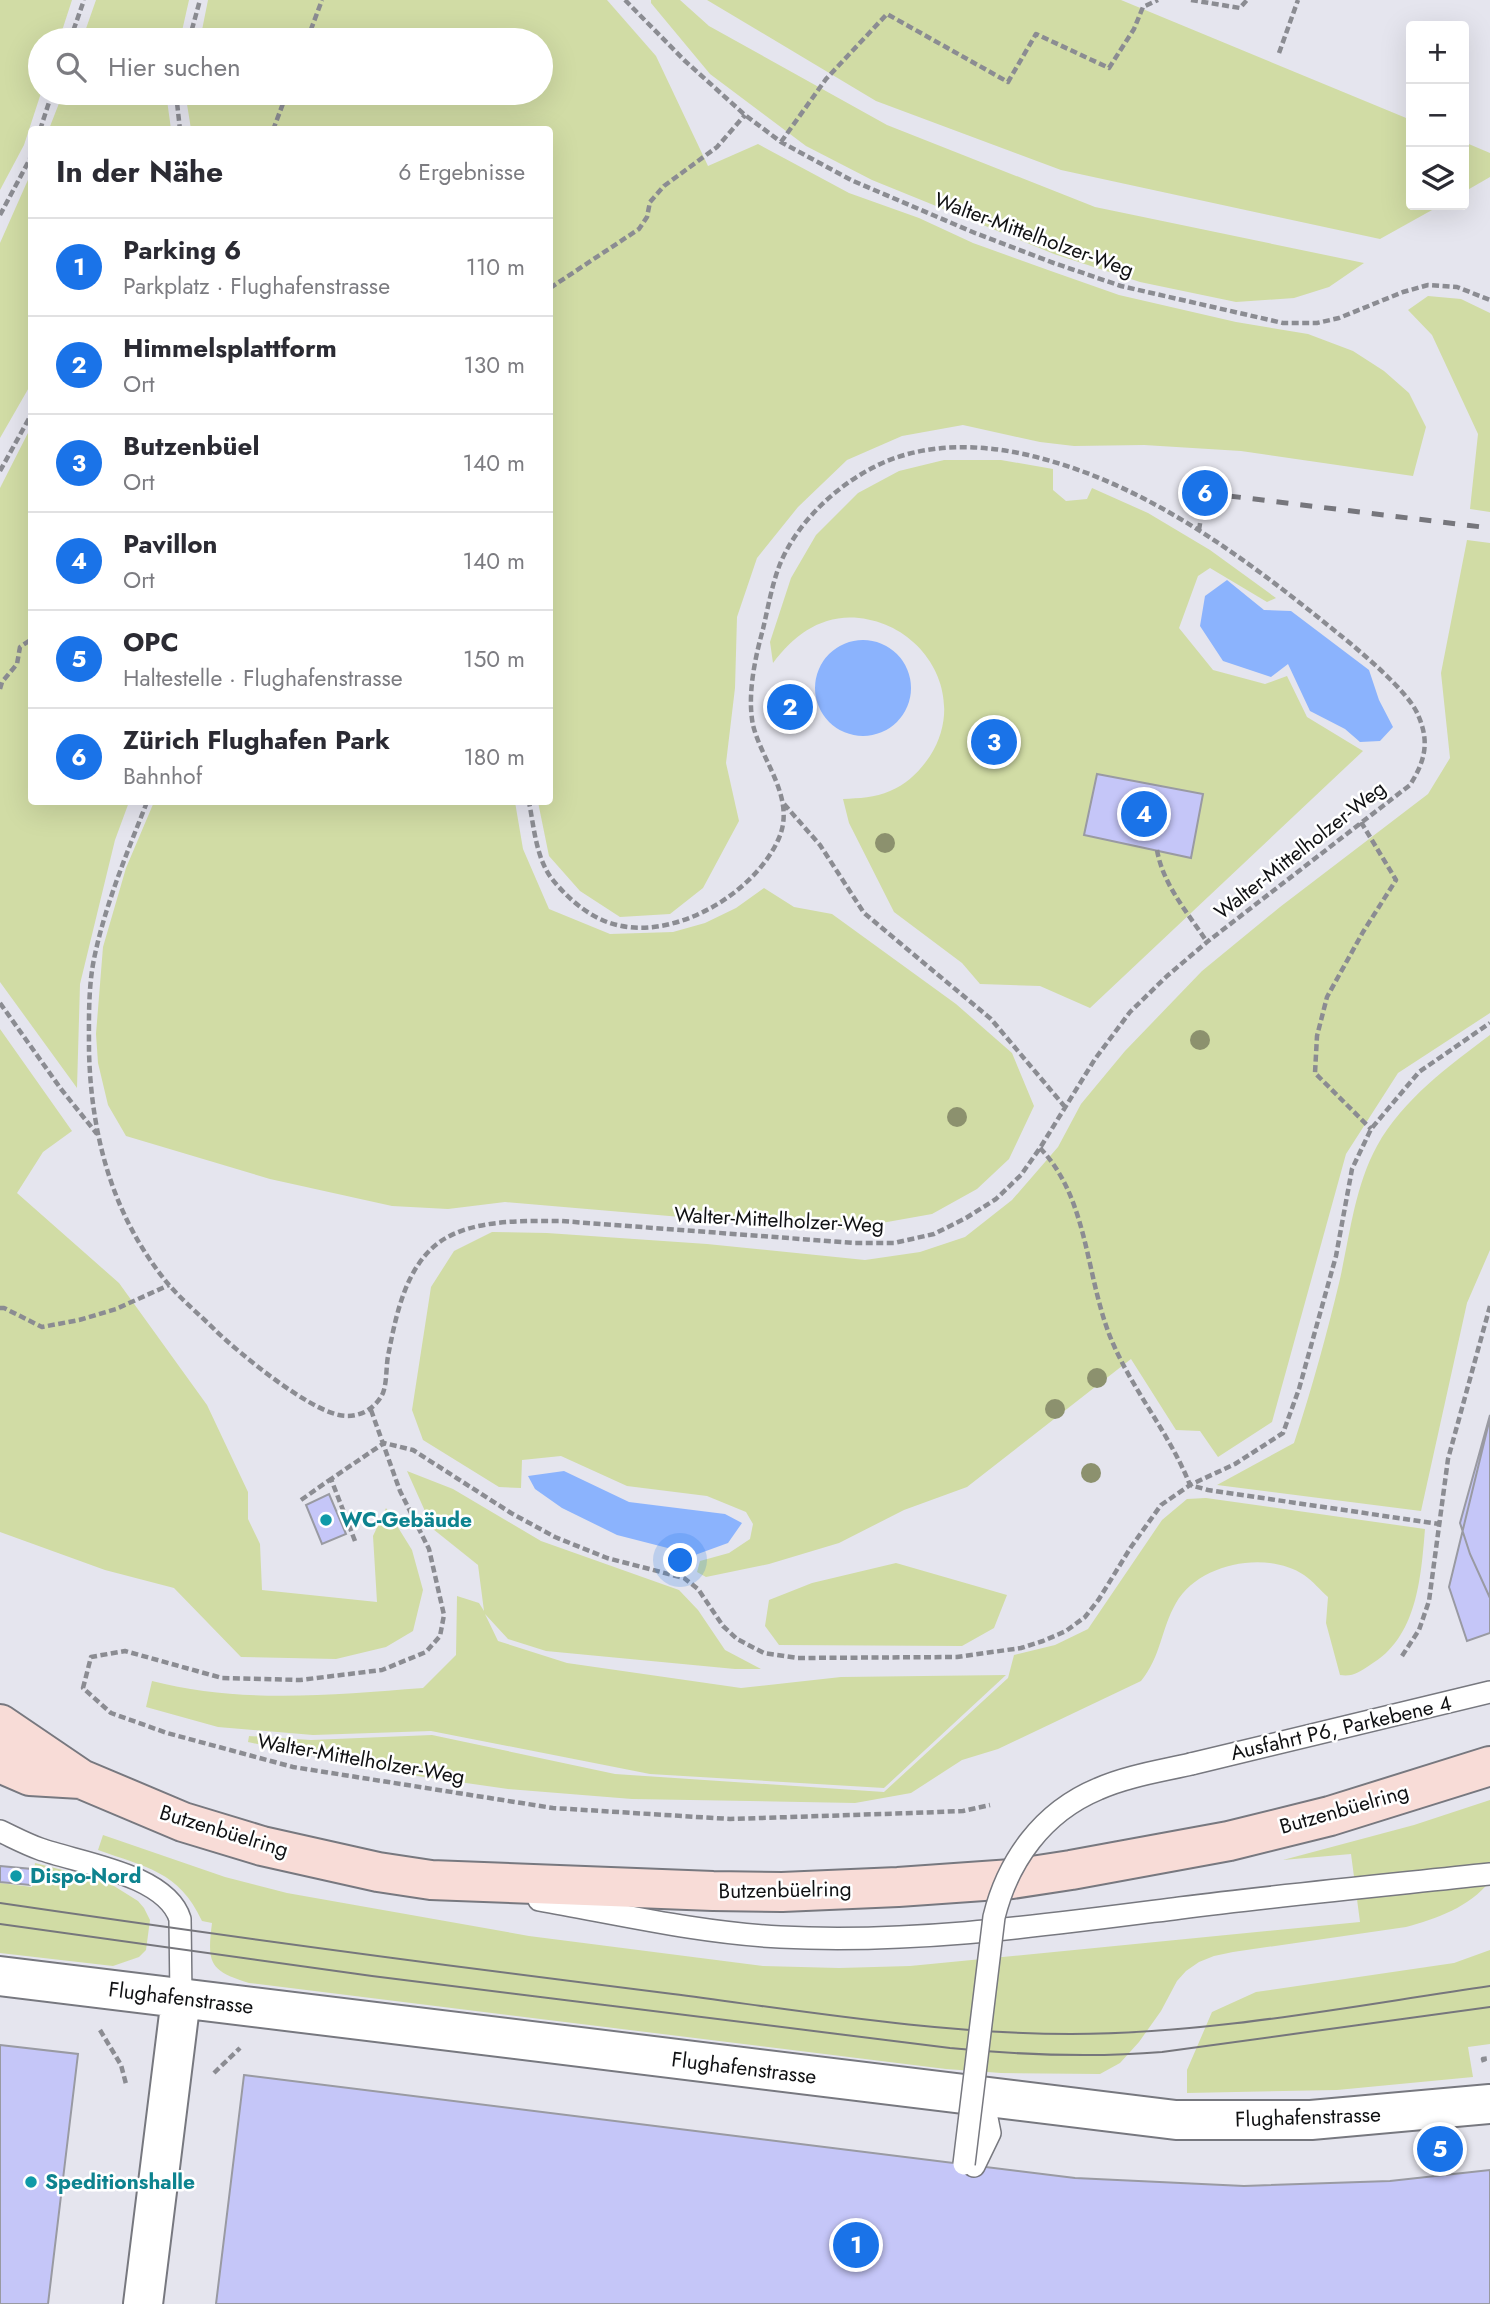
<!DOCTYPE html>
<html lang="de">
<meta charset="utf-8">
<style>
body{margin:0;font-family:Jost,sans-serif;background:#f7f7f7;color:#2b2b33}
.controls{position:absolute;right:21px;top:21px;display:grid;overflow:hidden;border-radius:7px;box-shadow:0 7px 28px #0002}
.controls button{width:63px;height:63px;display:grid;place-items:center;padding:0;border:0;border-bottom:2px solid #e1e1e2;background:#fff;color:#2b2b33;font:35px sans-serif}
.you{position:absolute;left:681px;top:1561px;width:24px;height:24px;margin:-18px;border:5px solid #fff;border-radius:50%;background:#1a73e8;box-shadow:0 0 0 10px #1a73e833}
.badge{display:grid;place-items:center;width:46px;height:46px;border-radius:50%;background:#1a73e8;color:#fff;font-size:23px;font-weight:700}
.pin{position:absolute;translate:-50% -50%;border:4px solid #fff;box-shadow:0 2px 7px #0006}
.list{margin:0;padding:0;list-style:none}
h2{display:flex;justify-content:space-between;align-items:center;height:91px;margin:0;padding:0 28px;font-size:30px}
h2 small{font-size:23px;font-weight:400;color:#7c7c81}
.list li{display:grid;grid-template-columns:46px 1fr auto;gap:21px;align-items:center;box-sizing:border-box;height:98px;padding:0 28px;border-top:2px solid #e1e1e2}
.list b{display:block;font-size:26px;white-space:nowrap}
.list p{margin:0;font-size:23px;white-space:nowrap;color:#7c7c81}
.list em{font-size:23px;font-style:normal;color:#7c7c81}
.icon{flex:none;width:38px;height:38px;fill:none;stroke:currentColor;stroke-width:2;stroke-linecap:round;stroke-linejoin:round}
.map{position:relative;flex:none;width:1490px;height:2304px;overflow:hidden}
.search{position:absolute;background:#fff;box-shadow:0 7px 28px #0002;left:28px;top:28px;width:525px;height:77px;display:flex;align-items:center;gap:18px;box-sizing:border-box;padding:0 24px;border-radius:38px;color:#7c7c81;font-size:26px}
.panel{position:absolute;background:#fff;box-shadow:0 7px 28px #0002;left:28px;top:126px;width:525px;height:679px;border-radius:7px}
.map>svg:first-child{display:block}
.green{fill:#d1dca5}
.water{fill:#8bb3fd}
.building{fill:#c5c6f8;stroke:#999aa2;stroke-width:2}
.lines{fill:none;stroke-linecap:round;stroke-linejoin:round}
.service-casing{stroke:#77787f;stroke-width:24}
.minor-casing{stroke:#77787f;stroke-width:42}
.secondary-casing{stroke:#77787f;stroke-width:42}
.path{stroke:#8b8c92;stroke-width:4.5;stroke-dasharray:7 3.5;stroke-linecap:butt}
.service{stroke:#fff;stroke-width:21}
.minor{stroke:#fff;stroke-width:38}
.secondary{stroke:#f8dcd7;stroke-width:38}
.tram{stroke:#76767c;stroke-width:2}
.rail{stroke:#76767c;stroke-width:5;stroke-dasharray:12 12;stroke-linecap:butt}
.service-bridge-casing{stroke:#77787f;stroke-width:24;stroke-linecap:butt}
.service-bridge{stroke:#fff;stroke-width:21}
.tree{fill:#8c916e}
.culture-dot{fill:#0f9aa8;stroke:#fff;stroke-width:2.5}
.labels{text-anchor:middle;dominant-baseline:central;stroke-width:5;stroke-linejoin:round;paint-order:stroke}
.street-label{font-size:21px;fill:#101113;stroke:#fff}
.culture-label{font-size:21px;font-weight:bold;fill:#0d838f;stroke:#fff;text-anchor:start}
</style>
<div class="map">
<svg width="1490" height="2304" viewBox="0 0 1490 2304">
<rect width="100%" height="100%" fill="#e5e5ee"/>
<path class="green" d="M 0,0 L 72,0 L 59,40 L 40,40 L 41,93 L 24,145 L 0,190 Z
M 96,0 L 189,0 L 180,40 L 82,40 Z
M 208,0 L 607,0 L 656,56 L 708,166 L 758,144 L 849,193 L 919,218 L 973,243 L 1048,270 L 1119,295 L 1236,322 L 1308,334 L 1353,351 L 1384,371 L 1409,393 L 1426,427 L 1413,476 L 1241,451 L 1144,445 L 1074,446 L 1040,442 L 963,425 L 902,436 L 847,460 L 798,507 L 757,558 L 737,617 L 735,688 L 726,763 L 739,821 L 703,888 L 670,914 L 620,917 L 580,891 L 549,856 L 538,802 L 550,802 L 550,130 L 191,129 L 186,98 L 187,93 L 541,93 L 541,40 L 200,40 Z
M 651,0 L 680,0 L 709,26 L 887,125 L 1095,207 L 1364,263 L 1329,287 L 1294,298 L 1236,302 L 1140,282 L 1054,254 L 872,180 L 806,146 L 710,74 L 651,3 Z
M 707,0 L 1121,0 L 1411,120 L 1411,205 L 1441,205 L 1380,239 L 1061,170 L 876,101 Z
M 63,93 L 166,93 L 171,129 L 49,129 Z
M 1464,142 L 1490,153 L 1490,177 L 1464,192 Z
M 31,173 L 31,384 L 0,438 L 0,243 Z
M 1428,296 L 1461,299 L 1490,313 L 1490,512 L 1470,509 L 1478,434 L 1432,335 L 1408,310 Z
M 31,427 L 32,802 L 129,802 L 115,840 L 80,984 L 77,1088 L 0,982 L 0,488 Z
M 944,460 L 1001,460 L 1053,469 L 1053,490 L 1066,501 L 1087,499 L 1092,488 L 1148,513 L 1210,550 L 1276,598 L 1267,602 L 1210,568 L 1198,576 L 1179,628 L 1213,670 L 1265,684 L 1287,676 L 1307,717 L 1363,751 L 1090,1008 L 1040,986 L 980,984 L 962,963 L 894,912 L 849,823 L 843,799 C 859,798 875,798 890,791 C 907,784 920,771 930,756 C 968,697 925,625 859,618 C 822,614 794,635 773,663 L 770,642 L 791,578 L 816,535 L 858,493 L 899,471 Z
M 1467,540 L 1490,543 L 1490,1013 L 1398,1073 L 1346,1154 L 1272,1422 L 1218,1457 L 1200,1431 L 1176,1430 L 1131,1359 L 967,1487 L 904,1510 L 839,1543 L 769,1564 L 706,1577 L 697,1572 L 700,1561 L 729,1553 L 750,1539 L 753,1524 L 746,1512 L 707,1496 L 627,1486 L 561,1456 L 522,1460 L 521,1488 L 499,1487 L 423,1440 L 412,1410 L 431,1287 L 454,1251 L 492,1232 L 547,1233 L 707,1244 L 865,1260 L 920,1252 L 965,1237 L 1012,1200 L 1058,1147 L 1081,1104 L 1125,1051 L 1202,971 L 1280,907 L 1428,794 L 1450,758 L 1441,673 Z
M 154,802 L 515,802 L 523,849 L 549,909 L 610,934 L 673,932 L 705,923 L 736,908 L 764,888 L 794,907 L 832,914 L 956,1004 L 1012,1053 L 1034,1106 L 1009,1159 L 977,1189 L 932,1214 L 848,1229 L 728,1221 L 505,1202 L 448,1209 L 392,1206 L 270,1179 L 126,1136 L 108,1105 L 98,1063 L 96,1034 L 103,947 L 126,868 Z
M 0,1029 L 72,1131 L 43,1152 L 17,1193 L 119,1283 L 207,1405 L 248,1492 L 248,1519 L 260,1544 L 262,1590 L 377,1602 L 373,1536 L 386,1508 L 412,1550 L 423,1590 L 413,1631 L 386,1647 L 336,1659 L 241,1657 L 174,1588 L 105,1570 L 0,1532 Z
M 1490,1035 L 1490,1250 L 1467,1303 L 1421,1511 L 1217,1485 L 1294,1443 C 1312,1388 1327,1334 1340,1279 C 1350,1234 1355,1186 1377,1146 C 1403,1099 1449,1066 1490,1035 Z
M 407,1471 L 453,1489 L 541,1541 L 679,1590 L 698,1610 L 725,1650 L 761,1669 L 735,1669 L 546,1651 L 508,1639 L 485,1614 L 498,1641 L 567,1663 L 741,1688 L 841,1677 L 1006,1675 L 884,1788 L 650,1774 L 431,1731 L 313,1735 L 218,1727 L 146,1707 L 152,1681 C 240,1704 333,1695 423,1688 L 456,1655 L 457,1596 L 479,1603 L 484,1611 L 478,1565 L 433,1529 Z
M 1206,1498 L 1425,1529 C 1421,1578 1417,1638 1370,1665 C 1359,1672 1353,1677 1340,1675 L 1326,1623 L 1328,1597 C 1320,1590 1313,1581 1304,1575 C 1266,1550 1199,1563 1176,1603 C 1161,1629 1161,1657 1141,1681 L 998,1749 L 962,1760 L 911,1793 L 855,1803 L 632,1799 L 508,1789 L 382,1771 L 248,1742 L 249,1736 L 311,1740 L 432,1735 L 615,1774 L 884,1792 L 1008,1678 L 1014,1655 L 1055,1645 L 1088,1629 L 1162,1520 L 1187,1499 Z
M 896,1563 L 1007,1595 L 994,1628 L 962,1646 L 779,1645 L 765,1626 L 769,1600 L 812,1583 Z
M 1490,1800 L 1490,1881 C 1470,1907 1436,1919 1406,1927 L 1233,1952 L 1214,1956 L 1199,1962 L 1186,1971 L 1177,1981 L 1161,2011 L 1139,2042 L 1120,2063 L 1100,2074 L 1001,2073 L 946,2069 L 249,1983 C 209,1971 207,1963 212,1923 L 202,1921 C 179,1871 145,1867 98,1850 L 103,1835 L 225,1877 L 287,1893 L 529,1936 L 763,1966 L 839,1968 L 910,1966 L 1360,1922 L 1351,1854 L 1283,1860 L 1414,1825 Z
M 35,1863 L 106,1881 L 138,1901 L 144,1908 L 150,1920 L 146,1950 L 139,1957 L 113,1966 L 0,1953 L 0,1883 L 32,1887 Z
M 1490,1950 L 1490,2044 L 1468,2047 L 1473,2077 L 1337,2090 L 1187,2093 L 1187,2070 L 1212,2012 L 1256,1992 L 1454,1963 Z"/>
<path class="water" d="M 1227,580 L 1264,610 L 1291,611 L 1369,670 L 1379,700 L 1393,727 L 1380,741 L 1360,742 L 1345,729 L 1310,711 L 1288,664 L 1271,677 L 1223,661 L 1200,626 L 1205,596 Z
M815 688a48 48 0 1 1 96 0a48 48 0 1 1-96 0Z
M 564,1471 L 629,1502 L 725,1514 L 742,1523 L 728,1543 L 695,1555 L 617,1535 L 562,1508 L 535,1489 L 528,1476 Z"/>
<path class="building" d="M 1097,774 L 1203,794 L 1191,858 L 1084,835 Z
M 1490,1415 L 1490,1598 L 1470,1554 L 1460,1523 Z
M 1490,1418 L 1490,1633 L 1467,1641 L 1449,1587 Z
M 329,1494 L 346,1534 L 322,1544 L 306,1505 Z
M 0,1866 L 32,1869 L 30,1885 L 0,1882 Z
M 0,2045 L 78,2054 L 48,2304 L 0,2304 Z
M 244,2075 L 1075,2178 L 1244,2186 L 1390,2181 L 1490,2170 L 1490,2304 L 216,2304 Z"/>
<g class="lines">
<defs>
<path id="service" d="M 1191,1764 L 1490,1692
M 0,1831 C 13,1837 26,1844 40,1849 C 79,1863 166,1874 180,1919 L 181,1998
M 539,1900 C 619,1914 699,1933 780,1937 C 913,1944 1047,1925 1180,1908 C 1283,1895 1387,1885 1490,1874
M 974,2166 L 990,2133 L 983,2098"/>
<path id="minor" d="M 0,1976 L 1176,2120 L 1311,2120 L 1490,2104
M 143,2304 L 181,1998"/>
<path id="secondary" d="M 0,1724 L 81,1779 L 183,1822 L 262,1846 L 378,1872 L 431,1880 L 713,1891 L 782,1892 L 898,1887 L 1012,1879 L 1071,1870 L 1229,1841 L 1330,1816 L 1490,1766
M 0,1763 L 30,1776 L 81,1779"/>
</defs>
<use href="#service" class="service-casing"/>
<use href="#minor" class="minor-casing"/>
<use href="#secondary" class="secondary-casing"/>
<path class="path" d="M 625,0 L 684,60 L 745,115 L 781,142 L 851,180 L 975,233 L 1051,262 L 1121,286 L 1283,323 L 1317,323 L 1339,318 L 1403,292 L 1428,285 L 1457,287 L 1490,300
M 1191,0 L 1240,8 L 1247,0
M 70,40 L 84,0
M 189,40 L 200,0
M 307,40 L 322,0
M 1279,53 L 1298,0
M 176,93 L 180,130
M 40,130 L 52,93
M 273,130 L 287,93
M 781,142 L 826,79 L 887,14 L 1008,82 L 1036,34 L 1109,68 L 1134,29 L 1143,7 L 1158,0
M 0,215 L 32,155
M 550,288 L 639,229 L 647,217 L 650,202 L 664,186 L 717,147 L 745,115
M 0,471 L 32,413
M 1199,530 L 1205,493
M 0,689 L 2,682 L 17,664 L 20,647 L 32,639
M 147,802 C 127,853 105,905 94,959 C 88,989 89,1021 89,1051 C 91,1136 113,1218 169,1285 C 183,1301 200,1315 215,1330 C 240,1354 306,1408 339,1415 C 357,1419 375,1410 383,1393 C 387,1382 386,1367 388,1356 C 396,1316 405,1266 441,1241 C 474,1219 523,1221 561,1221 L 854,1243 L 894,1243 L 934,1234 L 966,1218 L 996,1199 L 1021,1175 L 1040,1148 L 1095,1059 L 1130,1012 L 1167,976 L 1207,942 L 1410,785 C 1425,761 1430,742 1418,715 C 1409,692 1361,652 1340,635 C 1250,562 1154,488 1040,458 C 988,444 928,441 878,465 C 837,485 798,521 780,564 C 772,584 768,608 763,629 C 755,658 747,695 753,725 C 762,762 796,798 779,838 C 753,898 660,950 598,918 C 580,909 564,894 552,879 C 536,858 534,827 529,802
M 784,804 L 820,845 L 864,913 L 991,1019 L 1065,1107
M 1361,822 L 1396,880 L 1363,932 L 1327,997 L 1317,1036 L 1315,1073 L 1371,1129
M 1157,850 C 1163,885 1188,913 1207,942
M 0,1003 L 61,1089 L 97,1134
M 1040,1148 C 1091,1201 1085,1284 1115,1348 C 1137,1396 1170,1435 1190,1485 L 1208,1490 L 1439,1524
M 0,1308 L 4,1308 L 42,1327 L 79,1320 L 116,1309 L 169,1285
M 371,1410 L 400,1491 L 429,1549 L 444,1615 L 440,1636 L 426,1652 L 382,1670 L 300,1680 L 222,1678 L 125,1651 L 91,1657 L 83,1688 L 111,1713 L 167,1733 L 293,1767 L 553,1808 L 730,1819 L 912,1813 L 963,1811 L 990,1805
M 301,1500 L 331,1479
M 355,1541 L 331,1479 L 384,1443 L 413,1450 L 511,1513 L 555,1537 L 607,1558 L 684,1578 L 698,1589 L 723,1626 L 737,1639 L 764,1653 L 798,1658 L 957,1657 L 1021,1648 L 1043,1641 L 1066,1631 L 1085,1617 L 1099,1599 L 1131,1547 L 1161,1505 L 1190,1485 L 1235,1464 L 1283,1433 L 1299,1389 L 1336,1256 L 1352,1169 L 1371,1129 L 1419,1072 L 1490,1023
M 1402,1656 L 1419,1630 L 1429,1601 L 1448,1459 L 1490,1306
M 100,2030 L 121,2065 L 126,2084
M 1484,2062 L 1483,2059 L 1490,2058
M 214,2073 L 240,2048"/>
<use href="#service" class="service"/>
<use href="#minor" class="minor"/>
<use href="#secondary" class="secondary"/>
<path class="tram" d="M 0,1903 C 224,1936 448,1966 673,1994 C 803,2011 940,2034 1071,2034 C 1211,2034 1351,2006 1490,1986
M 0,1924 L 372,1976 L 950,2048 C 1021,2055 1090,2058 1162,2052 L 1490,2007"/>
<path class="rail" d="M 1205,493 L 1490,528"/>
<defs>
<path id="service-bridge" d="M 964,2164 L 994,1917 C 1008,1860 1043,1812 1098,1789 C 1127,1776 1161,1771 1191,1764"/>
</defs>
<use href="#service-bridge" class="service-bridge-casing"/>
<use href="#service-bridge" class="service-bridge"/>
</g>
<g class="tree">
<circle cx="885" cy="843" r="10"/>
<circle cx="1200" cy="1040" r="10"/>
<circle cx="957" cy="1117" r="10"/>
<circle cx="1097" cy="1378" r="10"/>
<circle cx="1055" cy="1409" r="10"/>
<circle cx="1091" cy="1473" r="10"/>
</g>
<g class="culture-dot">
<circle cx="326" cy="1520" r="7"/>
<circle cx="16" cy="1876" r="7"/>
<circle cx="31" cy="2182" r="7"/>
</g>
<g class="labels">
<g class="street-label">
<text transform="translate(1034 235) rotate(20)">Walter-Mittelholzer-Weg</text>
<text transform="translate(1300 850) rotate(-38)">Walter-Mittelholzer-Weg</text>
<text transform="translate(779 1220) rotate(3)">Walter-Mittelholzer-Weg</text>
<text transform="translate(1341 1728) rotate(-13)">Ausfahrt P6, Parkebene 4</text>
<text transform="translate(361 1759) rotate(10)">Walter-Mittelholzer-Weg</text>
<text transform="translate(1344 1809) rotate(-16)">Butzenbüelring</text>
<text transform="translate(224 1831) rotate(17)">Butzenbüelring</text>
<text transform="translate(785 1890) rotate(-1)">Butzenbüelring</text>
<text transform="translate(181 1998) rotate(7)">Flughafenstrasse</text>
<text transform="translate(744 2068) rotate(7)">Flughafenstrasse</text>
<text transform="translate(1308 2117) rotate(-2)">Flughafenstrasse</text>
</g>
<g class="culture-label">
<text x="340" y="1520">WC-Gebäude</text>
<text x="30" y="1876">Dispo-Nord</text>
<text x="45" y="2182">Speditionshalle</text>
</g>
</g>
</svg>
<div class="controls">
<button>+</button>
<button>−</button>
<button><svg class="icon" aria-label="layers" viewBox="0 0 24 24"><path d="M12 4l9 5-9 5-9-5zM3 14l9 5 9-5"/></svg></button>
</div>
<div class="you"></div>
<div class="pin badge" style="left:856px;top:2245px">1</div>
<div class="pin badge" style="left:790px;top:707px">2</div>
<div class="pin badge" style="left:994px;top:742px">3</div>
<div class="pin badge" style="left:1144px;top:814px">4</div>
<div class="pin badge" style="left:1440px;top:2149px">5</div>
<div class="pin badge" style="left:1205px;top:493px">6</div>
<div class="search"><svg class="icon" aria-label="search" viewBox="0 0 24 24"><circle cx="10" cy="10" r="6"/><path d="M15 15l6 6"/></svg>Hier suchen</div>
<section class="panel">
<h2>In der Nähe<small>6 Ergebnisse</small></h2>
<ul class="list">
<li><span class="badge">1</span><div><b>Parking 6</b><p>Parkplatz · Flughafenstrasse</p></div><em>110 m</em></li>
<li><span class="badge">2</span><div><b>Himmelsplattform</b><p>Ort</p></div><em>130 m</em></li>
<li><span class="badge">3</span><div><b>Butzenbüel</b><p>Ort</p></div><em>140 m</em></li>
<li><span class="badge">4</span><div><b>Pavillon</b><p>Ort</p></div><em>140 m</em></li>
<li><span class="badge">5</span><div><b>OPC</b><p>Haltestelle · Flughafenstrasse</p></div><em>150 m</em></li>
<li><span class="badge">6</span><div><b>Zürich Flughafen Park</b><p>Bahnhof</p></div><em>180 m</em></li>
</ul>
</section>
</div>
